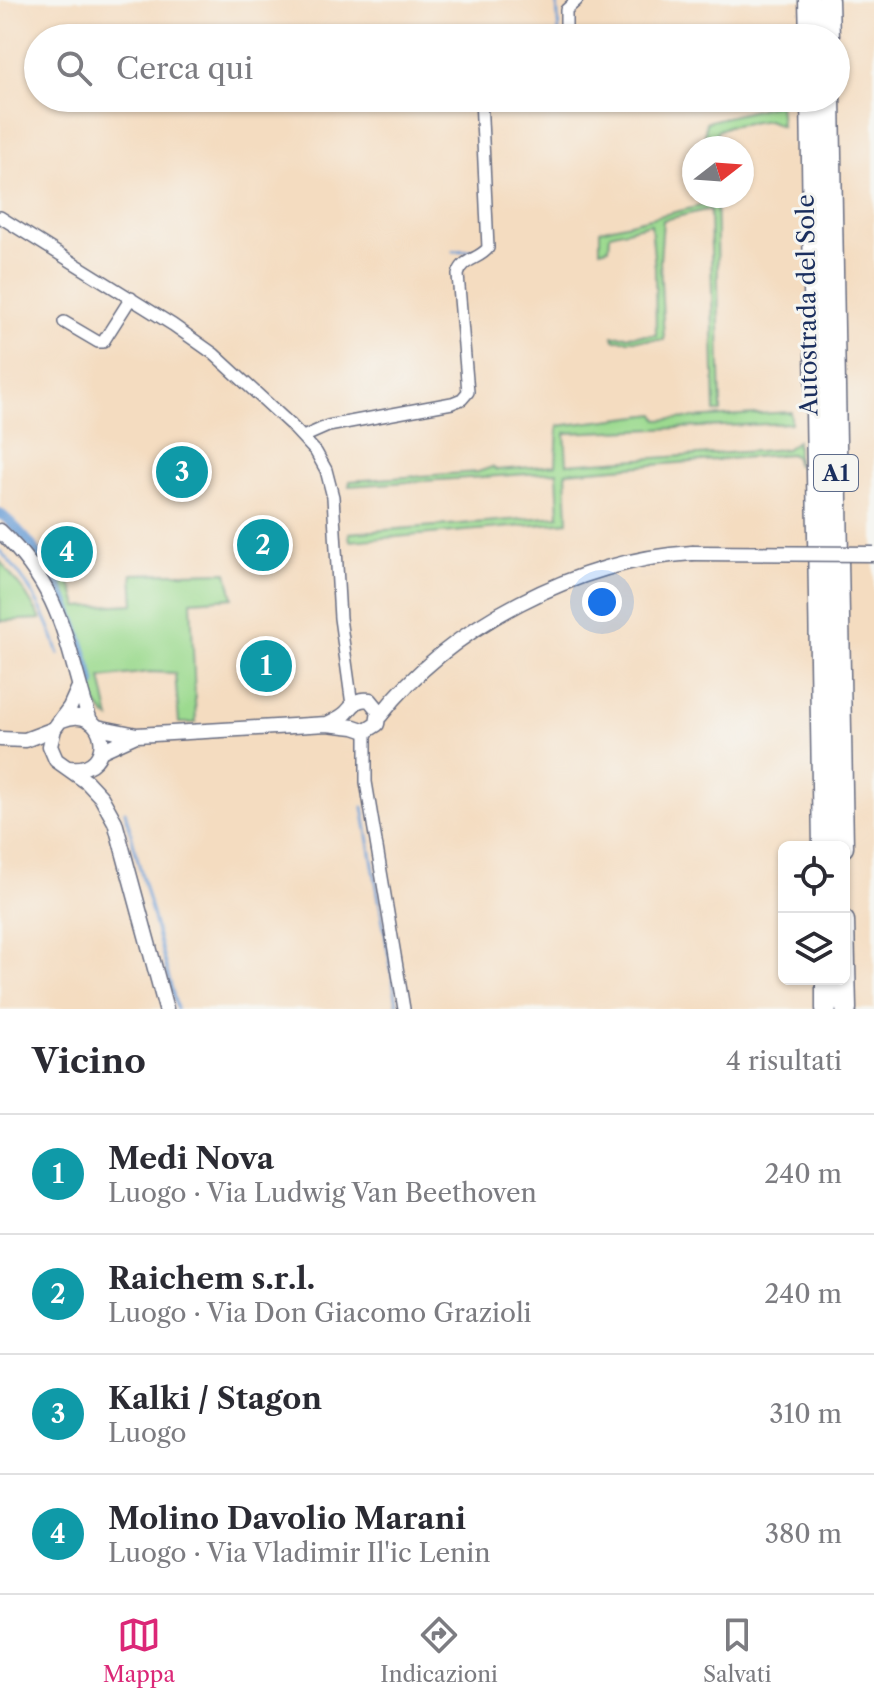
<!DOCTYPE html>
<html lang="it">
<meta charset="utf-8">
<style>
body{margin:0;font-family:"Libre Caslon Text",serif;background:#f7f7f7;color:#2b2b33}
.controls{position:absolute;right:24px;bottom:24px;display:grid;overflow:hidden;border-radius:12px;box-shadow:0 2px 6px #0004}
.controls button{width:72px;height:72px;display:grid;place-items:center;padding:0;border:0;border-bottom:2px solid #e1e1e2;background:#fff;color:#2b2b33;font:40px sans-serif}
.compass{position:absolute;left:682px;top:136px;width:72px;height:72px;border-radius:50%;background:#fff;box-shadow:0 2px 6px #0004;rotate:73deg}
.you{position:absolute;left:602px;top:602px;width:28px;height:28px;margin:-20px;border:6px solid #fff;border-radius:50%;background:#1a73e8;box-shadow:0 0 0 12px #1a73e833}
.badge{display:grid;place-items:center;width:52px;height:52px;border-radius:50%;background:#db2777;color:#fff;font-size:26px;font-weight:700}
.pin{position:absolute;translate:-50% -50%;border:4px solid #fff;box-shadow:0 2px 8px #0006}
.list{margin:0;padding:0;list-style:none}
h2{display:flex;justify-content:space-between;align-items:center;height:104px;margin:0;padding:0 32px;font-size:34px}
h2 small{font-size:26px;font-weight:400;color:#7c7c81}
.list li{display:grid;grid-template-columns:52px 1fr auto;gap:24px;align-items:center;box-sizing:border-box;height:120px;padding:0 32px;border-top:2px solid #e1e1e2}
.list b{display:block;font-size:30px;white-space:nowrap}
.list p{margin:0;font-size:26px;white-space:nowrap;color:#7c7c81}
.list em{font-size:26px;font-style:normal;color:#7c7c81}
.icon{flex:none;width:44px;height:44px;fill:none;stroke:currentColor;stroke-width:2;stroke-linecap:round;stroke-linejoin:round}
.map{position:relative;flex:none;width:874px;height:1009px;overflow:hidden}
.search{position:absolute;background:#fff;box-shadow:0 2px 6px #0004;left:24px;right:24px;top:24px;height:88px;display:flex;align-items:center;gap:20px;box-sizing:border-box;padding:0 28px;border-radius:44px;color:#7c7c81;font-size:30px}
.sheet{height:584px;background:#fff}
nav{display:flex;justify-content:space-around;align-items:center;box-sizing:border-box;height:112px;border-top:2px solid #e1e1e2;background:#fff;font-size:22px;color:#7c7c81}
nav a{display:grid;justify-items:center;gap:4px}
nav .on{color:#db2777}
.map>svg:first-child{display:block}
.green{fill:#9cda8f;stroke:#5c8476;stroke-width:2}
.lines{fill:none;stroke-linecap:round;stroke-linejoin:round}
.stream{stroke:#699dd5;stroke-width:3}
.canal{stroke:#699dd5;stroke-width:10}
.minor-casing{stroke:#676c80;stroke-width:14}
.tertiary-casing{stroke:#676c80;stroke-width:17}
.secondary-casing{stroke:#676c80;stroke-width:17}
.motorway-casing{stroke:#676c80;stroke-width:23}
.minor{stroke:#fff;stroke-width:11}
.tertiary{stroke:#fff;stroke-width:14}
.secondary{stroke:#fff;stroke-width:14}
.motorway{stroke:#fff;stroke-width:20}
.tertiary-bridge-casing{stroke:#676c80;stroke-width:17;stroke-linecap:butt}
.tertiary-bridge{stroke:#fff;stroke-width:14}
.labels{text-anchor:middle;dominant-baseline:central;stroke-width:6;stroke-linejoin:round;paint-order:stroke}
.shield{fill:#f6f6f2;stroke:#5d6b8a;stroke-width:2}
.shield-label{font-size:22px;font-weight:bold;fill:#1b2f5e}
.street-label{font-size:24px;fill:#1b2f5e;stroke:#f6f6f2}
</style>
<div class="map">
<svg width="874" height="1009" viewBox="0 0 874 1009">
<rect width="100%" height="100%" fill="#f6f6f2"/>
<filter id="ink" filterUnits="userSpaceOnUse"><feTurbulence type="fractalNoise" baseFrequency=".0125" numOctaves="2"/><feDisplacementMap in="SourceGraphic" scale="16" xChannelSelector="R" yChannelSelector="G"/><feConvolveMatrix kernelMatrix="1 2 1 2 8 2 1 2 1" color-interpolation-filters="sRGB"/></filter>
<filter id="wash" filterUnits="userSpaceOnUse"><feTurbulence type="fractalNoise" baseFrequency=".006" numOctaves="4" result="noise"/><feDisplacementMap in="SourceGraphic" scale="32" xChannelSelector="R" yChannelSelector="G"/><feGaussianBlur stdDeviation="1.8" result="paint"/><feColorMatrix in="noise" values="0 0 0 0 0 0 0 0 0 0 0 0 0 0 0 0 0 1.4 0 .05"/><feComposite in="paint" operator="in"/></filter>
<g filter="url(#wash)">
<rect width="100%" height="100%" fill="#f4dcc0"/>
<path class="green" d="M 779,104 L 781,126 L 768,120 L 728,126 L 717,131 L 715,148 L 704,148 L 706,122 Z
M 713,196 L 716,196 L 721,412 L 715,412 L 710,209 L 663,220 L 660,261 L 664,340 L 614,340 L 613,336 L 656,335 L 655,268 L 651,224 L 610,234 L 609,248 L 600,250 L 600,230 L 713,203 Z
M 791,412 L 791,423 L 565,433 L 567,464 L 786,449 L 797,441 L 797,466 L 794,456 L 790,454 L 566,472 L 568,522 L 350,541 L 349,533 L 559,516 L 557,472 L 349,486 L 350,481 L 478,472 L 492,467 L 497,470 L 556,465 L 558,426 L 655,414 L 658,420 Z
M 0,561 L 26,594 L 41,619 L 0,621 Z
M 227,572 L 233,598 L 191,601 L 196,723 L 179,723 L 175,673 L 149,672 L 101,678 L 110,719 C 83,699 64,617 61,584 L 68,580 L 73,589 L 78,607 L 134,604 L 132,574 Z"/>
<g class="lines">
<path class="stream" d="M 557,0 L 559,38
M 454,251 L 478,250
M 0,551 C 28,580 47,615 59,654
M 363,807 L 398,1009
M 125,811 L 177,1009"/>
<path class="canal" d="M 0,513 C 56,560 74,616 92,684"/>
</g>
</g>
<g filter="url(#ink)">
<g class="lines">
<defs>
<path id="minor" d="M 566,38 L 566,10 L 577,0
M 0,217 L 173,325 L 214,354 L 291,425 L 316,452 L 326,470 L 333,497 L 340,618 L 352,705
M 64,322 L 98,342 L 103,342 L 131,298
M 303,437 L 328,426 L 452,403 L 462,399 L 468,392 L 458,275 C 462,258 479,260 488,248 L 481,98
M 366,731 L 366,782 L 404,1009"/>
<path id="tertiary" d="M 380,716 C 451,625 578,560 692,553
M 97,727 L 137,735 L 327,724 L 354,727 L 366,731 L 377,724 L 379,711 L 370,700 C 356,698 355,704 346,713 C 341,718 333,721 327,724
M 0,739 L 25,740 L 54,729
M 101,751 L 134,736"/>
<path id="secondary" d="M 0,531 C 64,592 65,643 90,721
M 79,687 L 70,707 L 54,729 L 50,746 L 56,760 L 87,782 L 101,797 L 115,822 L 166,1009
M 62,720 C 107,701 119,774 69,768"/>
<path id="motorway" d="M 809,0 L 810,38
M 828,0 L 829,38
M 811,98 L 823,847
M 830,98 L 843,847
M 844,921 L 846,1009
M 826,979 L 826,1009"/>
</defs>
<use href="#minor" class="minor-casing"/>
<use href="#tertiary" class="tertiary-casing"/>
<use href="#secondary" class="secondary-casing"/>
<use href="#motorway" class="motorway-casing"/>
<use href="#minor" class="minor"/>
<use href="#tertiary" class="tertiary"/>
<use href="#secondary" class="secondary"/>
<use href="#motorway" class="motorway"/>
<defs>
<path id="tertiary-bridge" d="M 692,553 L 874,554"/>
</defs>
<use href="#tertiary-bridge" class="tertiary-bridge-casing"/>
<use href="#tertiary-bridge" class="tertiary-bridge"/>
</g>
</g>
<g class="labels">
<rect class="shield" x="814" y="455" width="44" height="36" rx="6"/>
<g class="shield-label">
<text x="836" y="473">A1</text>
</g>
<g class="street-label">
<text transform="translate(807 305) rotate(-91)">Autostrada del Sole</text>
</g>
</g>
</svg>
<div class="controls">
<button><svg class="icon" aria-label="locate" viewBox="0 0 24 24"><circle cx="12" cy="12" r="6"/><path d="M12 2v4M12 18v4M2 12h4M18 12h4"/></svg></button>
<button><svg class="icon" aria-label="layers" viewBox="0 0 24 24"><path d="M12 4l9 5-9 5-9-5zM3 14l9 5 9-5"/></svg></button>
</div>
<svg class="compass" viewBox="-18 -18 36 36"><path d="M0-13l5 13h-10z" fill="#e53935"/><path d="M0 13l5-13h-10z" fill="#7c7c81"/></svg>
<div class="you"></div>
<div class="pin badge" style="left:266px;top:666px;background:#0f9aa8">1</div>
<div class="pin badge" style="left:263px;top:545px;background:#0f9aa8">2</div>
<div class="pin badge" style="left:182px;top:472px;background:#0f9aa8">3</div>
<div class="pin badge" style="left:67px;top:552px;background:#0f9aa8">4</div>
<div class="search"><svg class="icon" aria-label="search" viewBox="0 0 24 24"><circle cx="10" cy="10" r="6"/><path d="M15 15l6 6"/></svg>Cerca qui</div>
</div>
<section class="sheet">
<h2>Vicino<small>4 risultati</small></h2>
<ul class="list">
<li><span class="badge" style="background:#0f9aa8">1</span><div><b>Medi Nova</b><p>Luogo · Via Ludwig Van Beethoven</p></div><em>240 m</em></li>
<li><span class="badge" style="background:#0f9aa8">2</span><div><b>Raichem s.r.l.</b><p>Luogo · Via Don Giacomo Grazioli</p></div><em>240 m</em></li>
<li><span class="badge" style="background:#0f9aa8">3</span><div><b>Kalki / Stagon</b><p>Luogo</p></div><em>310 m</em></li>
<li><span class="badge" style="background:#0f9aa8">4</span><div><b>Molino Davolio Marani</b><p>Luogo · Via Vladimir Il'ic Lenin</p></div><em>380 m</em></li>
</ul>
</section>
<nav>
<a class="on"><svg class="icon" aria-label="map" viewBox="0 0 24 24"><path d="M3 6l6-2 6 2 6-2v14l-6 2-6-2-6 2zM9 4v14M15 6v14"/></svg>Mappa</a>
<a><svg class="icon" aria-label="directions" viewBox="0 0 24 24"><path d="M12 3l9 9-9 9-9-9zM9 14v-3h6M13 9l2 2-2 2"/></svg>Indicazioni</a>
<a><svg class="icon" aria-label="saved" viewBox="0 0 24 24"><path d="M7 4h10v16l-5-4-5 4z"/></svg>Salvati</a>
</nav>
